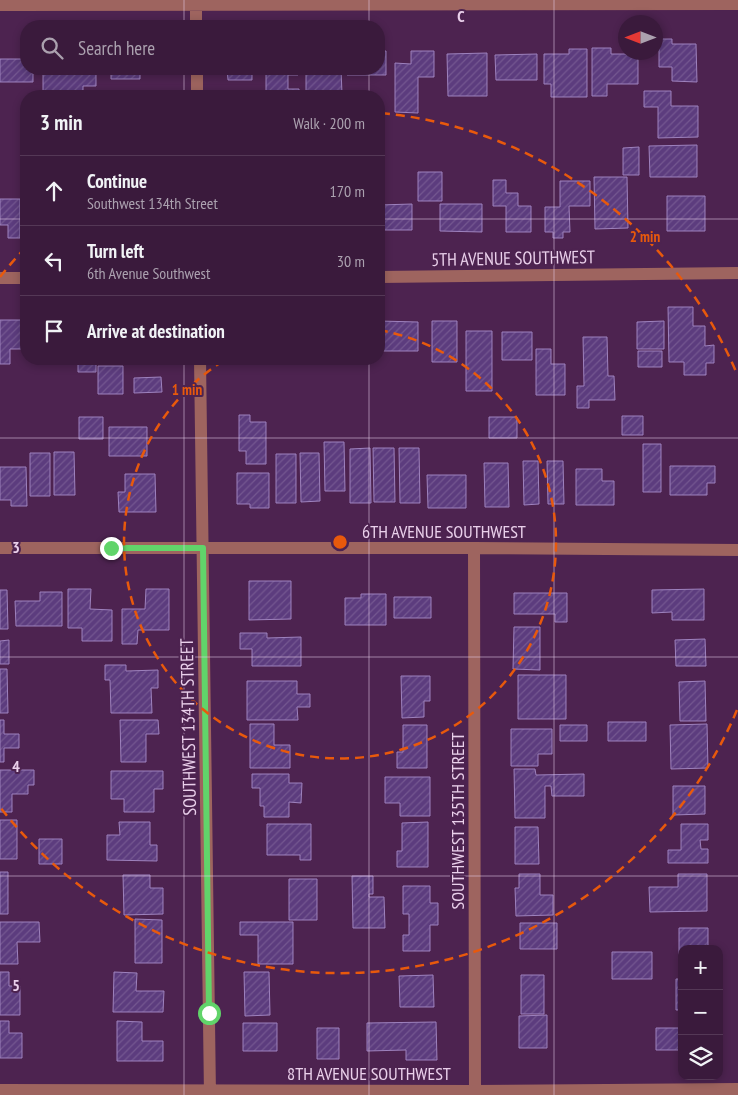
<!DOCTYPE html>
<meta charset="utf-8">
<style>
body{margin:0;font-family:"PT Sans Narrow",sans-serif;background:#452747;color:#f1f3f6}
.controls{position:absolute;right:15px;bottom:15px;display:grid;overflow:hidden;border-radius:10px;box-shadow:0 2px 8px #0003}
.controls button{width:45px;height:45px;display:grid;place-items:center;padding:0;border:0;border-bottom:1px solid #543856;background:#3a1a3c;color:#f1f3f6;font:25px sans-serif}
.compass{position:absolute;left:618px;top:15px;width:45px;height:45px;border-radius:50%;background:#3a1a3c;box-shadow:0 2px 8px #0003;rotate:270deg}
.stop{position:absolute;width:15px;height:15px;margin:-11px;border:4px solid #61d46a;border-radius:50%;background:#fff}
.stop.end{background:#61d46a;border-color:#fff;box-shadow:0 1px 5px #0008}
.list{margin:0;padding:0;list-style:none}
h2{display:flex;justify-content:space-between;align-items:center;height:65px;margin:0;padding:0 20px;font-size:21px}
h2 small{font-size:16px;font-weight:400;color:#aba1af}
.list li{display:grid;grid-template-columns:32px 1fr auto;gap:15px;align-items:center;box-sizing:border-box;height:70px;padding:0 20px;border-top:1px solid #543856}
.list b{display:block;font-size:19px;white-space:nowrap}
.list p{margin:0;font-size:16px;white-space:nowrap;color:#aba1af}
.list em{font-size:16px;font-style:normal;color:#aba1af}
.icon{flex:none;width:28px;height:28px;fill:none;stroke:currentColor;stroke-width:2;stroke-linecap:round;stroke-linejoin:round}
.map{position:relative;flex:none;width:738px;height:1095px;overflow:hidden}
.search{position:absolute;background:#3a1a3c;box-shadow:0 2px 8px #0003;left:20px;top:20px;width:365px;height:55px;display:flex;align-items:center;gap:12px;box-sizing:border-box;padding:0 18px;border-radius:20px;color:#aba1af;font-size:19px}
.panel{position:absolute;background:#3a1a3c;box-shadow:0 2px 8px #0003;left:20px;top:90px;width:365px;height:275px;border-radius:20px}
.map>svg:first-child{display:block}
.building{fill:url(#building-hatch);stroke:#9e82be}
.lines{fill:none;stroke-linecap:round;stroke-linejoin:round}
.minor{stroke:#9e645f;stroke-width:12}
.route{stroke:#61d46a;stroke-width:6}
.grid{fill:none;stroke:#ead0eb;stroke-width:1;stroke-opacity:0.55}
.ring{fill:none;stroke:#e8590c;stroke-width:2.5;stroke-dasharray:9 6}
.labels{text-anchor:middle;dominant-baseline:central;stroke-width:4;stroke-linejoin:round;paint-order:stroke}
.street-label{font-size:18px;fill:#ead0eb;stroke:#4d2350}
.grid-label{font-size:16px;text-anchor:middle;font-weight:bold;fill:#ead0eb;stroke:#4d2350;stroke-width:4;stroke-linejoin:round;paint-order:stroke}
.centre{fill:#e8590c;stroke:#4d2350;stroke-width:2.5}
.ring-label{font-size:15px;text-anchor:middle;font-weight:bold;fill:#e8590c;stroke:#4d2350;stroke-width:4;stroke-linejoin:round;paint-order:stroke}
</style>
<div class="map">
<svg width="738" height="1095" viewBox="0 0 738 1095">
<defs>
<pattern id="building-hatch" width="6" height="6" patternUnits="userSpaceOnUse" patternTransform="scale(1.25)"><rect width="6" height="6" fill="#5c3c7e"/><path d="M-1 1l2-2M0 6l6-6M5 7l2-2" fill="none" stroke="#745790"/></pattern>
</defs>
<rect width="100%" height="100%" fill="#4d2350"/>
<path class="building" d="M 659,39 L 672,39 L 672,44 L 696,44 L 697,82 L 672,81 L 672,67 L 659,67 Z
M 592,48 L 611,48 L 611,54 L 638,54 L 638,84 L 607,84 L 607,96 L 592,96 Z
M 569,49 L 587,49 L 587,97 L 551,97 L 551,84 L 544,84 L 544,54 L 569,54 Z
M 379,51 L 386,51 L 386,75 L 347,75 L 347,69 L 379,69 Z
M 411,51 L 434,51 L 434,77 L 418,77 L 418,113 L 395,112 L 395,63 L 411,64 Z
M 487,53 L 487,96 L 448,96 L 447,54 Z
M 537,54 L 537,80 L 496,80 L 495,55 Z
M 0,59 L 26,59 L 26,69 L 33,69 L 33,82 L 0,82 Z
M 43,69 L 96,69 L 96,86 L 83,86 L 83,96 L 43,96 Z
M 111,69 L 140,69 L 140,79 L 111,79 Z
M 227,69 L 252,69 L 252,80 L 228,80 Z
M 266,69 L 298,69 L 298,75 L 288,75 L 288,89 L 299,89 L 299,96 L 266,96 Z
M 306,69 L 341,69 L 342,94 L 306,95 Z
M 644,91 L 671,91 L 671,106 L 698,106 L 698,137 L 658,138 L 658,107 L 644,107 Z
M 697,145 L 697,177 L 650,177 L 649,146 Z
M 639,147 L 639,175 L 623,175 L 623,148 Z
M 418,172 L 442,172 L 442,201 L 418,201 Z
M 594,177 L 627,177 L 628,228 L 595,229 Z
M 493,180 L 506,180 L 506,193 L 518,193 L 518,206 L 531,206 L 531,232 L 506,232 L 506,206 L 493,206 Z
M 560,181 L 590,181 L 590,206 L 569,206 L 570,232 L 563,232 L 563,238 L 553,238 L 553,232 L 545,232 L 545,207 L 560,207 Z
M 667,196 L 705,196 L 705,231 L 667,231 Z
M 0,199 L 20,199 L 20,238 L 8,238 L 8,225 L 0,225 Z
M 412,204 L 412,230 L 379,230 L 379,205 Z
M 440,204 L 482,204 L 482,232 L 440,231 Z
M 668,307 L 693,307 L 693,326 L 705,326 L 705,346 L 714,345 L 714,363 L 706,363 L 706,375 L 684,375 L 684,362 L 669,362 Z
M 0,320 L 24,320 L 24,349 L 10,349 L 10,364 L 0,364 Z
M 379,321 L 418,322 L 418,351 L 379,351 Z
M 432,321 L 457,321 L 457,362 L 432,362 Z
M 664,321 L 664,349 L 637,349 L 637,322 Z
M 466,331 L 492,331 L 492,391 L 466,391 Z
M 502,332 L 532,332 L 532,360 L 502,360 Z
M 583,337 L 607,337 L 608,376 L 614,376 L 615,400 L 589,400 L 589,408 L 577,408 L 577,386 L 584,386 Z
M 536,349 L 551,349 L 551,364 L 565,364 L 565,395 L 536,395 Z
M 638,351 L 662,351 L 662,367 L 638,367 Z
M 78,359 L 108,359 L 108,362 L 96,362 L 96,372 L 78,372 Z
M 98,366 L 123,366 L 123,394 L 98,394 Z
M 161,377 L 162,392 L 134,393 L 134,378 Z
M 239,415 L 250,415 L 250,422 L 266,422 L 266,464 L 246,464 L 246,451 L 239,451 Z
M 622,416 L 643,416 L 643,435 L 622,435 Z
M 79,417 L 103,417 L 103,439 L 79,439 Z
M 489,417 L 517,417 L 517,438 L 489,438 Z
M 109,427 L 147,427 L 147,456 L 109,456 Z
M 324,442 L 344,442 L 345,491 L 325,491 Z
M 643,444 L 661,444 L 661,492 L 643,492 Z
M 370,448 L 371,503 L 350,503 L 350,449 Z
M 373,448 L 394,448 L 395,502 L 374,502 Z
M 399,448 L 419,448 L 420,503 L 400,503 Z
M 54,452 L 74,452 L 75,495 L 54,495 Z
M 30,453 L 50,453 L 50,496 L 30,496 Z
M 300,453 L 319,453 L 320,501 L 301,502 Z
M 276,454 L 296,454 L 296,503 L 276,503 Z
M 523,461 L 538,461 L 539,504 L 524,505 Z
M 547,461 L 563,461 L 564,504 L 548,504 Z
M 484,463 L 508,463 L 509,507 L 485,507 Z
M 670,466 L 715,466 L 715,483 L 707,483 L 707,495 L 670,495 Z
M 0,467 L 26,467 L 27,506 L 11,506 L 11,500 L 0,500 Z
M 576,469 L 602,469 L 602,481 L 614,481 L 614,505 L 576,505 Z
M 237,473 L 269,473 L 269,508 L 250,508 L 250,504 L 237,504 Z
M 125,474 L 155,474 L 156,512 L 119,512 L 118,492 L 125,492 Z
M 427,475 L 466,475 L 466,508 L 428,508 Z
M 249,581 L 291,581 L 291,619 L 249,620 Z
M 68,589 L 91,589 L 90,609 L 112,610 L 112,641 L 82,641 L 82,628 L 68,628 Z
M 146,589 L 169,589 L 169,630 L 138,630 L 137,644 L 122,644 L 122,609 L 145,609 Z
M 704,589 L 704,620 L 672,620 L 672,612 L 652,613 L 652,590 Z
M 0,590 L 7,590 L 8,629 L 0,629 Z
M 40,592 L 62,592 L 62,626 L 16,626 L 15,601 L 40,601 Z
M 514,593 L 567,593 L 567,622 L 555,622 L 555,614 L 514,614 Z
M 361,594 L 386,594 L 386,625 L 345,625 L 345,598 L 361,598 Z
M 394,597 L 431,597 L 431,618 L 394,618 Z
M 514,627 L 540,627 L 540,670 L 513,669 Z
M 240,633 L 267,633 L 267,638 L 301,637 L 301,666 L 252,666 L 252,649 L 240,649 Z
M 705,639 L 706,666 L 676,666 L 675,640 Z
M 9,640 L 9,664 L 0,664 L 0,641 Z
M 105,665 L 126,665 L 126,671 L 158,670 L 158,688 L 151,688 L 152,713 L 111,713 L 110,680 L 105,680 Z
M 0,669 L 7,669 L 8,713 L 0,713 Z
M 518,675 L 566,675 L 566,719 L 518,719 Z
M 401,676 L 430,676 L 430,701 L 424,701 L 424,717 L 402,718 Z
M 247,681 L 297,681 L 297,694 L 310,694 L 310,707 L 297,707 L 298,720 L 247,720 Z
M 705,681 L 706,721 L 680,721 L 679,682 Z
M 0,720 L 4,720 L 4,734 L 19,734 L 19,748 L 4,748 L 4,762 L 0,762 Z
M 120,720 L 158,720 L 159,734 L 146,734 L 146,762 L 121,762 Z
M 608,722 L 646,722 L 646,741 L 608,741 Z
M 250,724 L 274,724 L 274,745 L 290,745 L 290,768 L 250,768 Z
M 707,724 L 708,768 L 671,769 L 670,725 Z
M 403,725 L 427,725 L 427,768 L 397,768 L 397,752 L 403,752 Z
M 560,725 L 587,725 L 587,741 L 560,741 Z
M 511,729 L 552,729 L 552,754 L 538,754 L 538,766 L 511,766 Z
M 514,769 L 535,769 L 536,775 L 584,774 L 584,796 L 552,796 L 551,786 L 545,786 L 545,818 L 515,818 Z
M 0,770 L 34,770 L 34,785 L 28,785 L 28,794 L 12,794 L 12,812 L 0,812 Z
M 111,771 L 163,771 L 163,789 L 154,789 L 154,812 L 124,812 L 124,799 L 111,799 Z
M 252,774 L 289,774 L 289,783 L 302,783 L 301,803 L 289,802 L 289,817 L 264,817 L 264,806 L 260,806 L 260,788 L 252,788 Z
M 385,777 L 430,777 L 430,816 L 400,816 L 400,803 L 385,803 Z
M 673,786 L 705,786 L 705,814 L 673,815 Z
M 0,820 L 17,820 L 17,859 L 0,859 Z
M 119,822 L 150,822 L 150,845 L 157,845 L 157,861 L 107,860 L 107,835 L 120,835 Z
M 428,822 L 428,867 L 397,867 L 397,851 L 402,851 L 402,823 Z
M 267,824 L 311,824 L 311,860 L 300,860 L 300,855 L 267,855 Z
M 681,824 L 708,824 L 708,840 L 700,840 L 701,849 L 708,849 L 708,863 L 668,863 L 668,850 L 681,850 Z
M 515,827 L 538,827 L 539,864 L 515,864 Z
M 39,839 L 62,839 L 62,864 L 39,864 Z
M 0,872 L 8,872 L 8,914 L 0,914 Z
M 519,874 L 540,874 L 540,895 L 553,895 L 553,915 L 516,916 L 515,888 L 519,888 Z
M 678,874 L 707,874 L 707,911 L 650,912 L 649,887 L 678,887 Z
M 123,875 L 150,875 L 150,888 L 163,888 L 163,914 L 124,915 Z
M 352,876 L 373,876 L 373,894 L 369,894 L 369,897 L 384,897 L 385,928 L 353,928 Z
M 289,879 L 317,879 L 317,920 L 289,920 Z
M 403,886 L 430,886 L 430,903 L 438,903 L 438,925 L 430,925 L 430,951 L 403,951 L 403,935 L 409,935 L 409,914 L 403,914 Z
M 135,919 L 162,920 L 162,963 L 135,963 Z
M 0,922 L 39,922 L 40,942 L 17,942 L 18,964 L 0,964 Z
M 240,922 L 293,922 L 293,964 L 258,964 L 258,935 L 240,935 Z
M 520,923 L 557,923 L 557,949 L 520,949 Z
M 679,928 L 708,928 L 708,949 L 682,949 L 682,958 L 679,958 Z
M 612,952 L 652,952 L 652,979 L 612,979 Z
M 0,972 L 9,972 L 9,986 L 20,986 L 20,1015 L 0,1015 Z
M 114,972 L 137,973 L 136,991 L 164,991 L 163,1012 L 113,1012 Z
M 244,972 L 269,972 L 270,1015 L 245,1016 Z
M 433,975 L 434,1007 L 400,1007 L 399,976 Z
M 521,975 L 544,975 L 544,1014 L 521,1014 Z
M 676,979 L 682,979 L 682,1010 L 676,1010 Z
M 547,1015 L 547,1048 L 519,1048 L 519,1016 Z
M 0,1021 L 9,1021 L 9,1033 L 22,1033 L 22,1058 L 0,1058 Z
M 117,1021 L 142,1022 L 142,1041 L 163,1041 L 163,1061 L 117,1061 Z
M 436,1022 L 437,1060 L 406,1060 L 406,1050 L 367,1051 L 367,1023 Z
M 243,1023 L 277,1023 L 277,1051 L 243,1051 Z
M 317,1028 L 339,1028 L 339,1059 L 317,1059 Z
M 656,1028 L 682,1028 L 682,1050 L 656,1050 Z"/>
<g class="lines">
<path class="minor" d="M 196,0 L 196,26
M 0,5 L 738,4
M 197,69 L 197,96
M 379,277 L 738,273
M 0,278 L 26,278
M 200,359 L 210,1095
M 0,548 L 474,548 L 738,550
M 474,548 L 475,1095
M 0,1090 L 475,1091 L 738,1089"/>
</g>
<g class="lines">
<path class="route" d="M 111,548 L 203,548 L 209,1013"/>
</g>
<path class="grid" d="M 184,0 L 184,26M 369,0 L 369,26M 554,0 L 554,1095M 184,69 L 184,96M 369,69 L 369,96M 0,219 L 26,219M 379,219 L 738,219M 184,359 L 184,1095M 369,359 L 369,1095M 0,438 L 738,438M 0,657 L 738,657M 0,876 L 738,876"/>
<g class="ring">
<path d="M379 330A216 216 0 1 1 226 359"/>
<path d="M737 710A431 431 0 0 1 0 807M0 277A431 431 0 0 1 25 248M381 113A431 431 0 0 1 737 374"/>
</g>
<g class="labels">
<g class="street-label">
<text transform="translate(513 258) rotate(-1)">5TH AVENUE SOUTHWEST</text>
<text x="444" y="531">6TH AVENUE SOUTHWEST</text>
<text transform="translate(188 727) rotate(-91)">SOUTHWEST 134TH STREET</text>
<text transform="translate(457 821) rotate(-90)">SOUTHWEST 135TH STREET</text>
<text x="369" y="1073">8TH AVENUE SOUTHWEST</text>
</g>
</g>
<g class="grid-label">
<text x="461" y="22">C</text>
<text x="16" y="553">3</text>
<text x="16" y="772">4</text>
<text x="16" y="991">5</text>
</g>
<circle cx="340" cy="542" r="8" class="centre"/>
<g class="ring-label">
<text x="645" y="242">2 min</text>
<text x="187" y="395">1 min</text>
</g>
</svg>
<div class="controls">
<button>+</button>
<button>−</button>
<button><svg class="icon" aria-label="layers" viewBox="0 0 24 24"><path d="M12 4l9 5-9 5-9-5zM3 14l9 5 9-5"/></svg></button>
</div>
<svg class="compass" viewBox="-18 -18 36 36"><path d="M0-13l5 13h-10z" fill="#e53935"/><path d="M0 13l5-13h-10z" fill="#aba1af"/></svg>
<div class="stop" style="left:209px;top:1013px"></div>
<div class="stop end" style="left:111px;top:548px"></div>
<div class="search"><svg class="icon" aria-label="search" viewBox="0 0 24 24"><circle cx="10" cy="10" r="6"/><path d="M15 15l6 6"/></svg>Search here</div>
<section class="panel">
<h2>3 min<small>Walk · 200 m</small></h2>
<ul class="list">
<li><svg class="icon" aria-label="ahead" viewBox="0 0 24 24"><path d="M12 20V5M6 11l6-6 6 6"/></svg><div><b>Continue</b><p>Southwest 134th Street</p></div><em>170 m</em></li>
<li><svg class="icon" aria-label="left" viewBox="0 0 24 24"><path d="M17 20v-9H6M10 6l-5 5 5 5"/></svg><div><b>Turn left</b><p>6th Avenue Southwest</p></div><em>30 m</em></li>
<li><svg class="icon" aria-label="arrive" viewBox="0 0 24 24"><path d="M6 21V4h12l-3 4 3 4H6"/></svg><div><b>Arrive at destination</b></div></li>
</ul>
</section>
</div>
